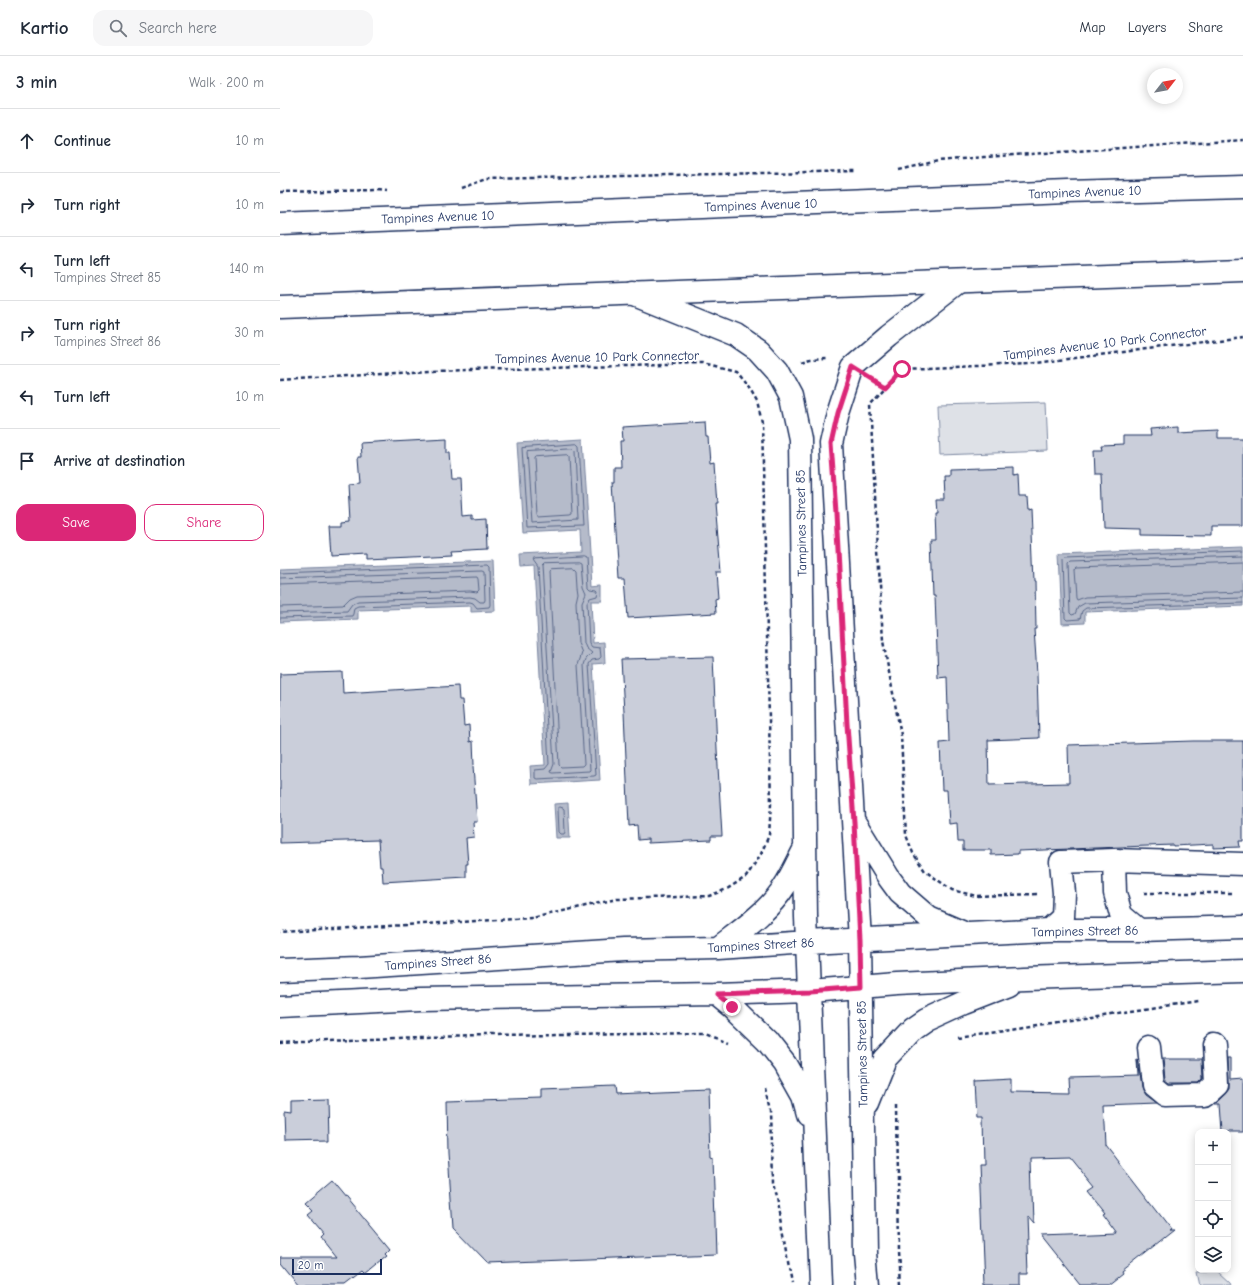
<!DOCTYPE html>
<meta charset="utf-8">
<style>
body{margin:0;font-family:"Comic Neue",sans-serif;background:#f6f6f7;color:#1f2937}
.controls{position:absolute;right:12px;bottom:12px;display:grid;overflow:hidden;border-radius:8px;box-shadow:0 2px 10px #0003}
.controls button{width:36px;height:36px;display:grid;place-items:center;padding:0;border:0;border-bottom:1px solid #e0e1e3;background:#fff;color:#1f2937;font:20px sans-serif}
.compass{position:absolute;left:867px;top:12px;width:36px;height:36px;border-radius:50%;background:#fff;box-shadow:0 2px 10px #0003;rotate:59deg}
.scale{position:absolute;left:12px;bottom:10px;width:90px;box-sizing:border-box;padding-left:4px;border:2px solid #1b2f5e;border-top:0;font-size:11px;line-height:14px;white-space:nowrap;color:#1b2f5e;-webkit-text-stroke:3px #fff;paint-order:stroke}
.stop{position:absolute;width:12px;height:12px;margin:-9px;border:3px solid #db2777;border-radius:50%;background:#fff}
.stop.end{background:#db2777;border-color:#fff;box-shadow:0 1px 4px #0008}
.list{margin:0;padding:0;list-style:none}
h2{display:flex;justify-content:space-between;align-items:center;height:52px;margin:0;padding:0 16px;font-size:17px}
h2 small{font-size:13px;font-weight:400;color:#747a83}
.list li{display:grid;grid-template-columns:26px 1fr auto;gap:12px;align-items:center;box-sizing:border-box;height:64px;padding:0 16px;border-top:1px solid #e0e1e3}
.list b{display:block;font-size:15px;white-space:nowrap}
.list p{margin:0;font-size:13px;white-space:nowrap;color:#747a83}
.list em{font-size:13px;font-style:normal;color:#747a83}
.actions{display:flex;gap:8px;padding:12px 16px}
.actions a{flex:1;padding:9px 0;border:1px solid #db2777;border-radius:12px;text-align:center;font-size:14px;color:#db2777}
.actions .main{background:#db2777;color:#fff}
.icon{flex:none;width:22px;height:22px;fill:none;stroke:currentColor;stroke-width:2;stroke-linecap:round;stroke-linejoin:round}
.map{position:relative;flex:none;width:963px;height:1229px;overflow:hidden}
header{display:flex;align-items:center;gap:24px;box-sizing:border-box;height:56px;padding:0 20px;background:#fff;border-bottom:1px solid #e0e1e3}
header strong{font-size:19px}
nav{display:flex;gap:22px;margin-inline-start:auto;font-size:14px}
.search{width:280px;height:36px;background:#f6f6f7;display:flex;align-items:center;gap:10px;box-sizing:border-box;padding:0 14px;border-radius:12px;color:#747a83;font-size:15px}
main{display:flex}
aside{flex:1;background:#fff}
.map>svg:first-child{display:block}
.green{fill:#dee1e7;stroke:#7c88a2}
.water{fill:#b5bbca;stroke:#77839f}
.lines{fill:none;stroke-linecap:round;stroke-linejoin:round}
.shore{stroke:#596789;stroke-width:1}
.building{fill:#caceda;stroke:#1b2f5e}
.minor-casing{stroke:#1b2f5e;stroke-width:25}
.major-casing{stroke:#1b2f5e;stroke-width:25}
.path{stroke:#1b2f5e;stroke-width:2.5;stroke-dasharray:4 3;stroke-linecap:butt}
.minor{stroke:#fff;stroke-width:22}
.major{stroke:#fff;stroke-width:22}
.route{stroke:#db2777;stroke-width:5}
.labels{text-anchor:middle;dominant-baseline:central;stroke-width:4;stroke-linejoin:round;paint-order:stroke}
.street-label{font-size:13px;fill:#1b2f5e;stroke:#fff}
</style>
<header>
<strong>Kartio</strong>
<div class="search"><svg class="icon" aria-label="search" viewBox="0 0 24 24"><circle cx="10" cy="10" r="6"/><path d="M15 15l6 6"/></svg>Search here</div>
<nav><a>Map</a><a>Layers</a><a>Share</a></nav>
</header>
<main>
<aside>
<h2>3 min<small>Walk · 200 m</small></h2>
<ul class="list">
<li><svg class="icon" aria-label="ahead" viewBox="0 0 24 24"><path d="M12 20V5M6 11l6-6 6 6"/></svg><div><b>Continue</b></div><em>10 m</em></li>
<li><svg class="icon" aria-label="right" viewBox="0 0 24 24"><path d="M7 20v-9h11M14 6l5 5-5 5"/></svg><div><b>Turn right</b></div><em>10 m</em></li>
<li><svg class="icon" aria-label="left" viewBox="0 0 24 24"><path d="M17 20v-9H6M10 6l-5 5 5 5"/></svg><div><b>Turn left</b><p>Tampines Street 85</p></div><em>140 m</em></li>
<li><svg class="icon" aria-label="right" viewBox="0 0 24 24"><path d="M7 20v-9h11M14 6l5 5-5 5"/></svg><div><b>Turn right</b><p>Tampines Street 86</p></div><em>30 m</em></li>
<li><svg class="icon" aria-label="left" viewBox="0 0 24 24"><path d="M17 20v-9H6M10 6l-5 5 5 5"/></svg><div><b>Turn left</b></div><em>10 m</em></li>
<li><svg class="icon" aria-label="arrive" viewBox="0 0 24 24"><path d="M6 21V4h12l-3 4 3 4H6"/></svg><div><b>Arrive at destination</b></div></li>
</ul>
<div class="actions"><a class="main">Save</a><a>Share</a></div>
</aside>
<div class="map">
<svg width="963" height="1229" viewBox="0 0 963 1229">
<rect width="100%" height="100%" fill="#fff"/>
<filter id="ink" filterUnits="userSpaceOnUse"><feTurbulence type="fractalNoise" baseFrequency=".025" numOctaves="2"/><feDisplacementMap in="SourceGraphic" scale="8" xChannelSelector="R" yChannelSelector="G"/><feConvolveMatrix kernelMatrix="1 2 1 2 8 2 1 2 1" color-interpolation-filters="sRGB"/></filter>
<g filter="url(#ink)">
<path class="green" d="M 766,346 L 768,395 L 660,399 L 658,349 Z
M 918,1215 L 937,1215 L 950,1227 L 951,1229 L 921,1229 Z"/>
<path class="water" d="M 303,383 L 312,530 L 322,529 L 322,545 L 311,545 L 313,587 L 324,586 L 325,607 L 313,608 L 320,724 L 251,728 L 250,710 L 265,709 L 254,510 L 241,511 L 240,499 L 301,496 L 300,474 L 243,477 L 237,387 Z
M 963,491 L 963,550 L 805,556 L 805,567 L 782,568 L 779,498 Z
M 213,505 L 215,555 L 191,556 L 191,550 L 78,554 L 78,563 L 0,566 L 0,513 Z
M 288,747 L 290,782 L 276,782 L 274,748 Z"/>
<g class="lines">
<path class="shore" d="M 297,388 L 299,390 L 304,470 L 302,470 L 247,472 L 242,392 Z
M 293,393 L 295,395 L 298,464 L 252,467 L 247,396 Z
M 287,399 L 289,401 L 292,458 L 290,459 L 258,461 L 257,459 L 254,402 L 255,401 Z
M 963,495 L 785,502 L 783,504 L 785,562 L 787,564 L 800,563 L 802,555 L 806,552 L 963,547
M 304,500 L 306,501 L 308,531 L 310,533 L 317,534 L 318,535 L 317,540 L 310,542 L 307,546 L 309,587 L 312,591 L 320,592 L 321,601 L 319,603 L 312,604 L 309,608 L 316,719 L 314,720 L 257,723 L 255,722 L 255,714 L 265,713 L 269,708 L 258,511 L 253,504 L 255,503 Z
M 963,500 L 790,506 L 788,508 L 790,557 L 792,559 L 795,558 L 798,551 L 805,547 L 963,542
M 299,506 L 301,507 L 303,530 L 306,537 L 302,546 L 304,587 L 306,592 L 312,597 L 306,603 L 304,609 L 310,714 L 309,715 L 273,717 L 271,716 L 274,708 L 262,509 L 264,507 Z
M 963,506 L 796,512 L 794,514 L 796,542 L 797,544 L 805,541 L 963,536
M 294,512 L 296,514 L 297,530 L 298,537 L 296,546 L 298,587 L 302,597 L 298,609 L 304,708 L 302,710 L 281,711 L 279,709 L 269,515 L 271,513 Z
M 0,517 L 207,509 L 209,511 L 210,549 L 209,551 L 197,552 L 193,547 L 190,546 L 78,550 L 74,552 L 73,558 L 72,560 L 0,562
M 0,522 L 202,515 L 204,516 L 205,544 L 204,546 L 200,546 L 195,542 L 190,541 L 78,545 L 72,548 L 67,555 L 0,557
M 0,528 L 197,521 L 198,523 L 199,534 L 197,536 L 190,535 L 77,539 L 70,542 L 63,549 L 0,551
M 280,751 L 283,752 L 284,753 L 285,776 L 284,778 L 281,778 L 279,776 L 278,753 Z"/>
</g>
<path class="building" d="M 425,366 L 426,381 L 428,381 L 430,407 L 434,406 L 437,448 L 435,448 L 441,516 L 436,516 L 438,542 L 435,543 L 436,557 L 348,562 L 345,522 L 338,522 L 332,426 L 334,426 L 334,411 L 341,411 L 340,385 L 343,385 L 342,371 Z
M 898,371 L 898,377 L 938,375 L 938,382 L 963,382 L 963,470 L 931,470 L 931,480 L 862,479 L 862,473 L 824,472 L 822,418 L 815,418 L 814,394 L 822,394 L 821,389 L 843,388 L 843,380 L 871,380 L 870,373 Z
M 167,383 L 167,397 L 170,397 L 172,423 L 181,423 L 183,461 L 192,460 L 192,464 L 206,463 L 207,493 L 171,495 L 172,499 L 132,501 L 86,503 L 86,498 L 51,500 L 49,470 L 62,470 L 62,466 L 71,465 L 69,428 L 80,427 L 78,401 L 81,401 L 80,387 L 111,385 L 111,386 Z
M 734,411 L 734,419 L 738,418 L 739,440 L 747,440 L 748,455 L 751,454 L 754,525 L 755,525 L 756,573 L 754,573 L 757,618 L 759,682 L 708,684 L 709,729 L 789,727 L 788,689 L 913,685 L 963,685 L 963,785 L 959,785 L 960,791 L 933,792 L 933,788 L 893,790 L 893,789 L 738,795 L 738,798 L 711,799 L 711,794 L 683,794 L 683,786 L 678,786 L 677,767 L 669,768 L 667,734 L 662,734 L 660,687 L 669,686 L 667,621 L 658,622 L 655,540 L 653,540 L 651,484 L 656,484 L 655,457 L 657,457 L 656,443 L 665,443 L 664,420 L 669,420 L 669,413 Z
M 433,601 L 437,693 L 442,780 L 431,780 L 431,784 L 368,787 L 368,783 L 358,784 L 357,769 L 349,770 L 344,656 L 341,603 Z
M 62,616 L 63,637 L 178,630 L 179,644 L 182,644 L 184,670 L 189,669 L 190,686 L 193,685 L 194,709 L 193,710 L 197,766 L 193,766 L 194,781 L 186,782 L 188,808 L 186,808 L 186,821 L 103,826 L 102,811 L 100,811 L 98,784 L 0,787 L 0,618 Z
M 947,1002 L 950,1002 L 950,1023 L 963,1022 L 963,1076 L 940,1076 L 938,1047 L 934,1047 L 944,1037 L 948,1032 L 948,1027 Z
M 883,1003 L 922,1003 L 923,1023 L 919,1027 L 889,1027 L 885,1024 Z
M 857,1004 L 861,1032 L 865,1040 L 876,1048 L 824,1050 L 826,1089 L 891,1173 L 889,1174 L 894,1174 L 841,1216 L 842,1218 L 828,1229 L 800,1229 L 761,1180 L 838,1177 L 823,1157 L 825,1156 L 809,1136 L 815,1132 L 790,1101 L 751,1102 L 753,1169 L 746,1161 L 748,1217 L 740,1217 L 740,1229 L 704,1229 L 699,1109 L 704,1109 L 703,1060 L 698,1060 L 696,1025 L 731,1023 L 731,1036 L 789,1037 L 788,1022 L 858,1020 Z
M 334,1030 L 335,1038 L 428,1034 L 430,1100 L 433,1101 L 436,1198 L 208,1207 L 173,1171 L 168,1097 L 167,1045 L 262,1042 L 262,1033 Z
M 47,1044 L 48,1085 L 6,1086 L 5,1057 L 12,1058 L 12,1045 Z
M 52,1124 L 110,1194 L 105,1199 L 107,1201 L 85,1219 L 82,1216 L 65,1229 L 18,1229 L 0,1207 L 0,1201 L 57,1201 L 41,1181 L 44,1178 L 28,1159 L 33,1155 L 25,1147 Z"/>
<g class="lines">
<defs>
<path id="minor" d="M 352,237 L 456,279 L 478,294 L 497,315 L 511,341 L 520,383 L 526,861 L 541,1229
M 575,767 L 609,822 L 620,837 L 649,862 L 684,877
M 834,804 L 835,837 L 841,859 L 859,874
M 769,874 L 783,861 L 784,837 L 781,806 L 834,804 L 963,808
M 438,892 C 460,875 489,855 504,831 C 512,819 518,805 525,792
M 0,914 L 79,911 L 343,894 L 438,892 L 528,886 L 769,874 L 859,874 L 963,871
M 436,938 L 452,951 L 487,985 L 505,1008 L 523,1040 L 528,1058
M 0,950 L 140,943 L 436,938 L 530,935 L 617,928 L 745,922 L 963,915
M 869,991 L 873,1030 L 885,1040 L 924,1039 L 936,1028 L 934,989
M 587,1048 L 605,1003 L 633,973 L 646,964 L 683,947 L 729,929
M 588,1229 L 585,1197 L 580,884 L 551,388 L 558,357 L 573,311 L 609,280 L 678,226"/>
<path id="major" d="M 0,168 L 787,136 L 963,131
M 0,251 C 321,238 642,227 963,215"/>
</defs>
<use href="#minor" class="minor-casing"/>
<use href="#major" class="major-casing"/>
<path class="path" d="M 619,114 L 658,105 L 704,101 L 963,84
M 181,132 L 207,123 L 577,115
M 0,136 L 98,134 L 107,135
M 522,306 L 531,303 L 548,302
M 0,324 L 151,315 L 423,308 L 456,316 L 469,332 L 477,346 L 482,366 L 491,748 L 489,779 L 481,798 L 466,821 L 447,833 L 429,840 L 337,843 L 252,862 L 0,876
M 597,326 L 605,331
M 864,837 L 955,837
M 757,838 L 696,840 L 672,834 L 645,815 L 633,797 L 626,779 L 621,679 L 603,585 L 590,348 L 622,313 L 748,308 L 963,281
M 678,981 L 918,945
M 0,987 L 140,981 L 425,977 L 448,986
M 486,1032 L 491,1054 L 493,1126 L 512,1227
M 617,1050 L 619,1196 L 621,1229"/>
<use href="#minor" class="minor"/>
<use href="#major" class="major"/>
</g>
</g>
<g class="lines" filter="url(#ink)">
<path class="route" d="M 452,951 L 436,938 L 530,935 L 581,931 L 580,884 L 574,766 L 567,668 L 556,456 L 551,388 L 558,357 L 573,311 L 605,331 L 622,313"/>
</g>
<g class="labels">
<g class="street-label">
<text transform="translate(805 136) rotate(-2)">Tampines Avenue 10</text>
<text transform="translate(481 149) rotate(-2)">Tampines Avenue 10</text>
<text transform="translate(158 161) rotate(-2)">Tampines Avenue 10</text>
<text transform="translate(825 287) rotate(-7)">Tampines Avenue 10 Park Connector</text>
<text transform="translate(317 301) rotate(-1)">Tampines Avenue 10 Park Connector</text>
<text transform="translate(521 467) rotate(-91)">Tampines Street 85</text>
<text transform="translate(805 875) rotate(-1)">Tampines Street 86</text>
<text transform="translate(481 889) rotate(-3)">Tampines Street 86</text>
<text transform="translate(158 906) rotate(-4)">Tampines Street 86</text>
<text transform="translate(582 998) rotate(-91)">Tampines Street 85</text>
</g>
</g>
</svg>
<div class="controls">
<button>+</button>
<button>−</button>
<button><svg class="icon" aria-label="locate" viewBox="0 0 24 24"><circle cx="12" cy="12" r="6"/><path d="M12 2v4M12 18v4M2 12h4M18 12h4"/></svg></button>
<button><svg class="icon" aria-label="layers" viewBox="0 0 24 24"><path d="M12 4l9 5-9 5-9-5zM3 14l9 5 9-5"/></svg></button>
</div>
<svg class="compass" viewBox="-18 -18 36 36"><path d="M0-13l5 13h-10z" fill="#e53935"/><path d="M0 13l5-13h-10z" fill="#747a83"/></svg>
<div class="scale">20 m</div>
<div class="stop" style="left:622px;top:313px"></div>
<div class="stop end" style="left:452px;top:951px"></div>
</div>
</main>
